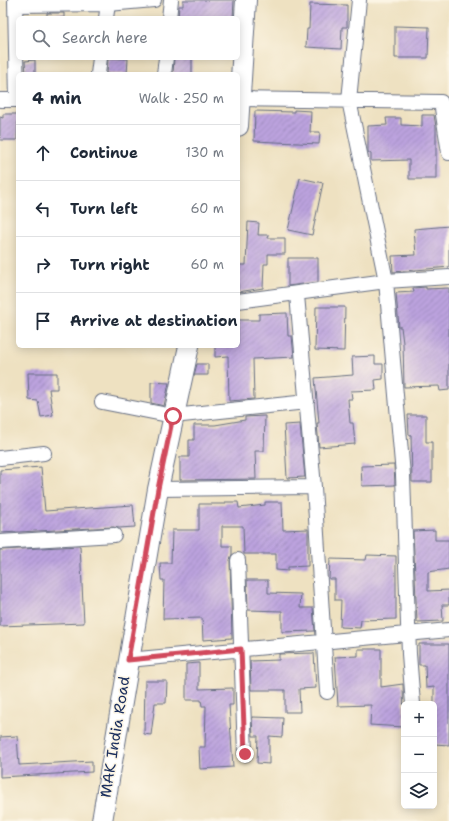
<!DOCTYPE html>
<meta charset="utf-8">
<style>
body{margin:0;font-family:"Shantell Sans",sans-serif;background:#f6f6f7;color:#1f2937}
.controls{position:absolute;right:12px;bottom:12px;display:grid;overflow:hidden;border-radius:6px;box-shadow:0 2px 10px #0003}
.controls button{width:36px;height:36px;display:grid;place-items:center;padding:0;border:0;border-bottom:1px solid #e0e1e3;background:#fff;color:#1f2937;font:20px sans-serif}
.stop{position:absolute;width:12px;height:12px;margin:-9px;border:3px solid #d1495b;border-radius:50%;background:#fff}
.stop.end{background:#d1495b;border-color:#fff;box-shadow:0 1px 4px #0008}
.list{margin:0;padding:0;list-style:none}
h2{display:flex;justify-content:space-between;align-items:center;height:52px;margin:0;padding:0 16px;font-size:17px}
h2 small{font-size:13px;font-weight:400;color:#747a83}
.list li{display:grid;grid-template-columns:26px 1fr auto;gap:12px;align-items:center;box-sizing:border-box;height:56px;padding:0 16px;border-top:1px solid #e0e1e3}
.list b{display:block;font-size:15px;white-space:nowrap}
.list em{font-size:13px;font-style:normal;color:#747a83}
.icon{flex:none;width:22px;height:22px;fill:none;stroke:currentColor;stroke-width:2;stroke-linecap:round;stroke-linejoin:round}
.map{position:relative;flex:none;width:449px;height:821px;overflow:hidden}
.search{position:absolute;background:#fff;box-shadow:0 2px 10px #0003;left:16px;top:16px;width:224px;height:44px;display:flex;align-items:center;gap:10px;box-sizing:border-box;padding:0 14px;border-radius:6px;color:#747a83;font-size:15px}
.panel{position:absolute;background:#fff;box-shadow:0 2px 10px #0003;left:16px;top:72px;width:224px;height:276px;border-radius:6px}
.map>svg:first-child{display:block}
.building{fill:url(#building-hatch)}
.lines{fill:none;stroke-linecap:round;stroke-linejoin:round}
.street-casing{stroke:#656d81;stroke-width:16}
.secondary-casing{stroke:#656d81;stroke-width:22}
.street{stroke:#fff;stroke-width:14}
.secondary{stroke:#fff;stroke-width:20}
.route{stroke:#d1495b;stroke-width:5}
.labels{text-anchor:middle;dominant-baseline:central;stroke-width:3;stroke-linejoin:round;paint-order:stroke}
.street-label{font-size:15px;fill:#1b2f5e;stroke:#fcf5e5}
</style>
<div class="map">
<svg width="449" height="821" viewBox="0 0 449 821">
<defs>
<pattern id="building-hatch" width="6" height="6" patternUnits="userSpaceOnUse"><rect width="6" height="6" fill="#bca3de"/><path d="M-1 1l2-2M0 6l6-6M5 7l2-2" fill="none" stroke="#9885b7"/></pattern>
</defs>
<rect width="100%" height="100%" fill="#fcf5e5"/>
<filter id="ink" filterUnits="userSpaceOnUse"><feTurbulence type="fractalNoise" baseFrequency=".025" numOctaves="2"/><feDisplacementMap in="SourceGraphic" scale="8" xChannelSelector="R" yChannelSelector="G"/><feConvolveMatrix kernelMatrix="1 2 1 2 8 2 1 2 1" color-interpolation-filters="sRGB"/></filter>
<filter id="wash" filterUnits="userSpaceOnUse"><feTurbulence type="fractalNoise" baseFrequency=".012" numOctaves="4" result="noise"/><feDisplacementMap in="SourceGraphic" scale="16" xChannelSelector="R" yChannelSelector="G"/><feGaussianBlur stdDeviation="0.9" result="paint"/><feColorMatrix in="noise" values="0 0 0 0 0 0 0 0 0 0 0 0 0 0 0 0 0 1.4 0 .05"/><feComposite in="paint" operator="in"/></filter>
<g filter="url(#wash)">
<rect width="100%" height="100%" fill="#eee1c1"/>
<g id="blocks">
<path class="building" d="M 183,0 L 234,0 L 233,18 L 178,18 L 179,6 L 183,6 Z
M 310,4 L 347,5 L 347,27 L 342,27 L 341,49 L 306,47 L 307,29 L 309,29 Z
M 47,13 L 64,13 L 64,18 L 47,18 Z
M 395,26 L 429,27 L 428,58 L 395,58 Z
M 108,58 L 128,59 L 127,74 L 107,74 Z
M 174,58 L 192,58 L 192,74 L 173,74 Z
M 35,60 L 35,74 L 26,74 L 25,61 Z
M 294,110 L 311,111 L 310,132 L 320,132 L 319,144 L 254,141 L 255,111 L 294,112 Z
M 3,114 L 18,114 L 17,140 L 0,140 L 0,117 L 3,118 Z
M 422,115 L 434,115 L 436,127 L 436,179 L 409,179 L 409,160 L 371,161 L 371,154 L 368,152 L 368,126 L 387,125 L 386,118 L 401,118 L 401,125 L 422,126 Z
M 300,178 L 323,183 L 312,235 L 288,230 Z
M 248,222 L 259,223 L 258,235 L 269,235 L 268,238 L 285,238 L 285,254 L 268,254 L 268,264 L 264,264 L 263,288 L 238,292 L 238,265 L 246,265 Z
M 449,226 L 449,267 L 393,272 L 392,256 L 416,255 L 414,229 Z
M 288,258 L 318,258 L 318,282 L 288,286 Z
M 426,287 L 426,289 L 449,288 L 449,390 L 440,391 L 439,386 L 404,387 L 403,343 L 401,327 L 399,327 L 396,293 L 414,292 L 413,288 Z
M 316,307 L 345,307 L 344,351 L 315,350 Z
M 287,313 L 288,336 L 292,336 L 294,357 L 253,359 L 254,399 L 229,401 L 228,356 L 215,357 L 215,346 L 238,346 L 238,320 L 259,320 L 259,314 Z
M 375,356 L 375,364 L 383,364 L 383,379 L 375,380 L 376,390 L 351,391 L 352,399 L 348,399 L 350,423 L 353,423 L 355,444 L 319,447 L 317,423 L 319,423 L 315,378 L 353,375 L 352,357 Z
M 197,364 L 208,364 L 208,375 L 194,375 Z
M 28,373 L 57,373 L 57,389 L 49,389 L 53,415 L 41,417 L 38,401 L 29,400 Z
M 151,382 L 169,383 L 164,406 L 151,403 Z
M 408,415 L 426,415 L 426,442 L 432,442 L 432,482 L 412,482 L 411,435 L 409,435 Z
M 265,416 L 264,451 L 255,451 L 256,479 L 180,480 L 180,457 L 189,457 L 189,440 L 194,440 L 194,425 L 215,425 L 245,420 L 245,417 Z
M 300,424 L 305,477 L 287,478 L 284,425 Z
M 394,465 L 395,485 L 362,486 L 361,466 Z
M 41,467 L 45,511 L 133,505 L 135,527 L 119,528 L 113,527 L 0,533 L 0,470 Z
M 225,502 L 238,502 L 239,508 L 265,505 L 265,502 L 282,502 L 283,530 L 308,529 L 308,566 L 288,567 L 288,571 L 276,570 L 276,554 L 244,554 L 243,526 L 222,526 L 222,546 L 232,546 L 232,554 L 230,560 L 232,638 L 203,640 L 202,618 L 163,619 L 164,580 L 161,580 L 160,563 L 171,563 L 172,530 L 199,530 L 199,504 L 225,504 Z
M 435,530 L 435,540 L 449,540 L 449,569 L 428,572 L 428,591 L 449,590 L 449,605 L 442,605 L 443,621 L 417,622 L 413,531 Z
M 80,546 L 84,623 L 0,626 L 0,550 Z
M 367,555 L 396,556 L 396,619 L 361,620 L 360,628 L 340,627 L 341,600 L 335,600 L 335,579 L 329,579 L 330,559 L 366,560 Z
M 247,580 L 268,580 L 268,593 L 301,594 L 300,608 L 313,608 L 315,631 L 282,632 L 282,611 L 248,610 Z
M 419,644 L 449,644 L 449,745 L 434,744 L 434,687 L 426,688 L 425,665 L 419,665 Z
M 358,649 L 381,649 L 381,687 L 403,684 L 404,727 L 370,725 L 371,705 L 338,706 L 335,657 L 358,656 Z
M 314,653 L 316,688 L 299,689 L 300,712 L 285,712 L 285,690 L 251,690 L 250,661 L 279,660 L 279,654 Z
M 199,663 L 199,689 L 233,688 L 233,705 L 229,705 L 233,767 L 200,769 L 199,747 L 205,747 L 206,706 L 202,706 L 201,700 L 186,700 L 186,664 Z
M 145,681 L 167,681 L 166,703 L 155,703 L 151,735 L 144,734 Z
M 252,717 L 283,718 L 282,737 L 269,736 L 269,764 L 257,763 L 258,736 L 253,736 Z
M 17,736 L 19,765 L 92,761 L 92,772 L 0,777 L 0,737 Z"/>
</g>
</g>
<g filter="url(#ink)">
<use href="#blocks" fill-opacity="0" stroke="#656d81" stroke-width="1"/>
<g class="lines">
<defs>
<path id="street" d="M 15,0 L 17,100
M 359,0 L 349,100 L 386,281 L 403,475 L 409,654 L 413,704
M 16,5 L 108,4 L 154,0
M 106,18 L 108,4
M 169,18 L 171,0
M 98,74 L 100,58
M 164,74 L 166,58
M 238,99 L 441,102 L 449,153
M 0,100 L 18,100
M 297,295 L 314,487 L 327,692
M 238,301 L 386,281 L 449,277
M 102,402 L 173,416 L 307,402
M 0,458 L 44,453
M 158,489 L 314,487
M 0,542 L 114,535
M 238,560 L 245,754
M 128,660 L 449,630"/>
<path id="secondary" d="M 238,126 L 246,0
M 102,821 L 158,489 L 189,346"/>
</defs>
<use href="#street" class="street-casing"/>
<use href="#secondary" class="secondary-casing"/>
<use href="#street" class="street"/>
<use href="#secondary" class="secondary"/>
</g>
</g>
<g class="lines" filter="url(#ink)">
<path class="route" d="M 173,416 L 158,489 L 128,660 L 241,649 L 245,754"/>
</g>
<g class="labels">
<g class="street-label">
<text transform="translate(115 737) rotate(-81)">MAK India Road</text>
</g>
</g>
</svg>
<div class="controls">
<button>+</button>
<button>−</button>
<button><svg class="icon" aria-label="layers" viewBox="0 0 24 24"><path d="M12 4l9 5-9 5-9-5zM3 14l9 5 9-5"/></svg></button>
</div>
<div class="stop" style="left:173px;top:416px"></div>
<div class="stop end" style="left:245px;top:754px"></div>
<div class="search"><svg class="icon" aria-label="search" viewBox="0 0 24 24"><circle cx="10" cy="10" r="6"/><path d="M15 15l6 6"/></svg>Search here</div>
<section class="panel">
<h2>4 min<small>Walk · 250 m</small></h2>
<ul class="list">
<li><svg class="icon" aria-label="ahead" viewBox="0 0 24 24"><path d="M12 20V5M6 11l6-6 6 6"/></svg><div><b>Continue</b></div><em>130 m</em></li>
<li><svg class="icon" aria-label="left" viewBox="0 0 24 24"><path d="M17 20v-9H6M10 6l-5 5 5 5"/></svg><div><b>Turn left</b></div><em>60 m</em></li>
<li><svg class="icon" aria-label="right" viewBox="0 0 24 24"><path d="M7 20v-9h11M14 6l5 5-5 5"/></svg><div><b>Turn right</b></div><em>60 m</em></li>
<li><svg class="icon" aria-label="arrive" viewBox="0 0 24 24"><path d="M6 21V4h12l-3 4 3 4H6"/></svg><div><b>Arrive at destination</b></div></li>
</ul>
</section>
</div>
